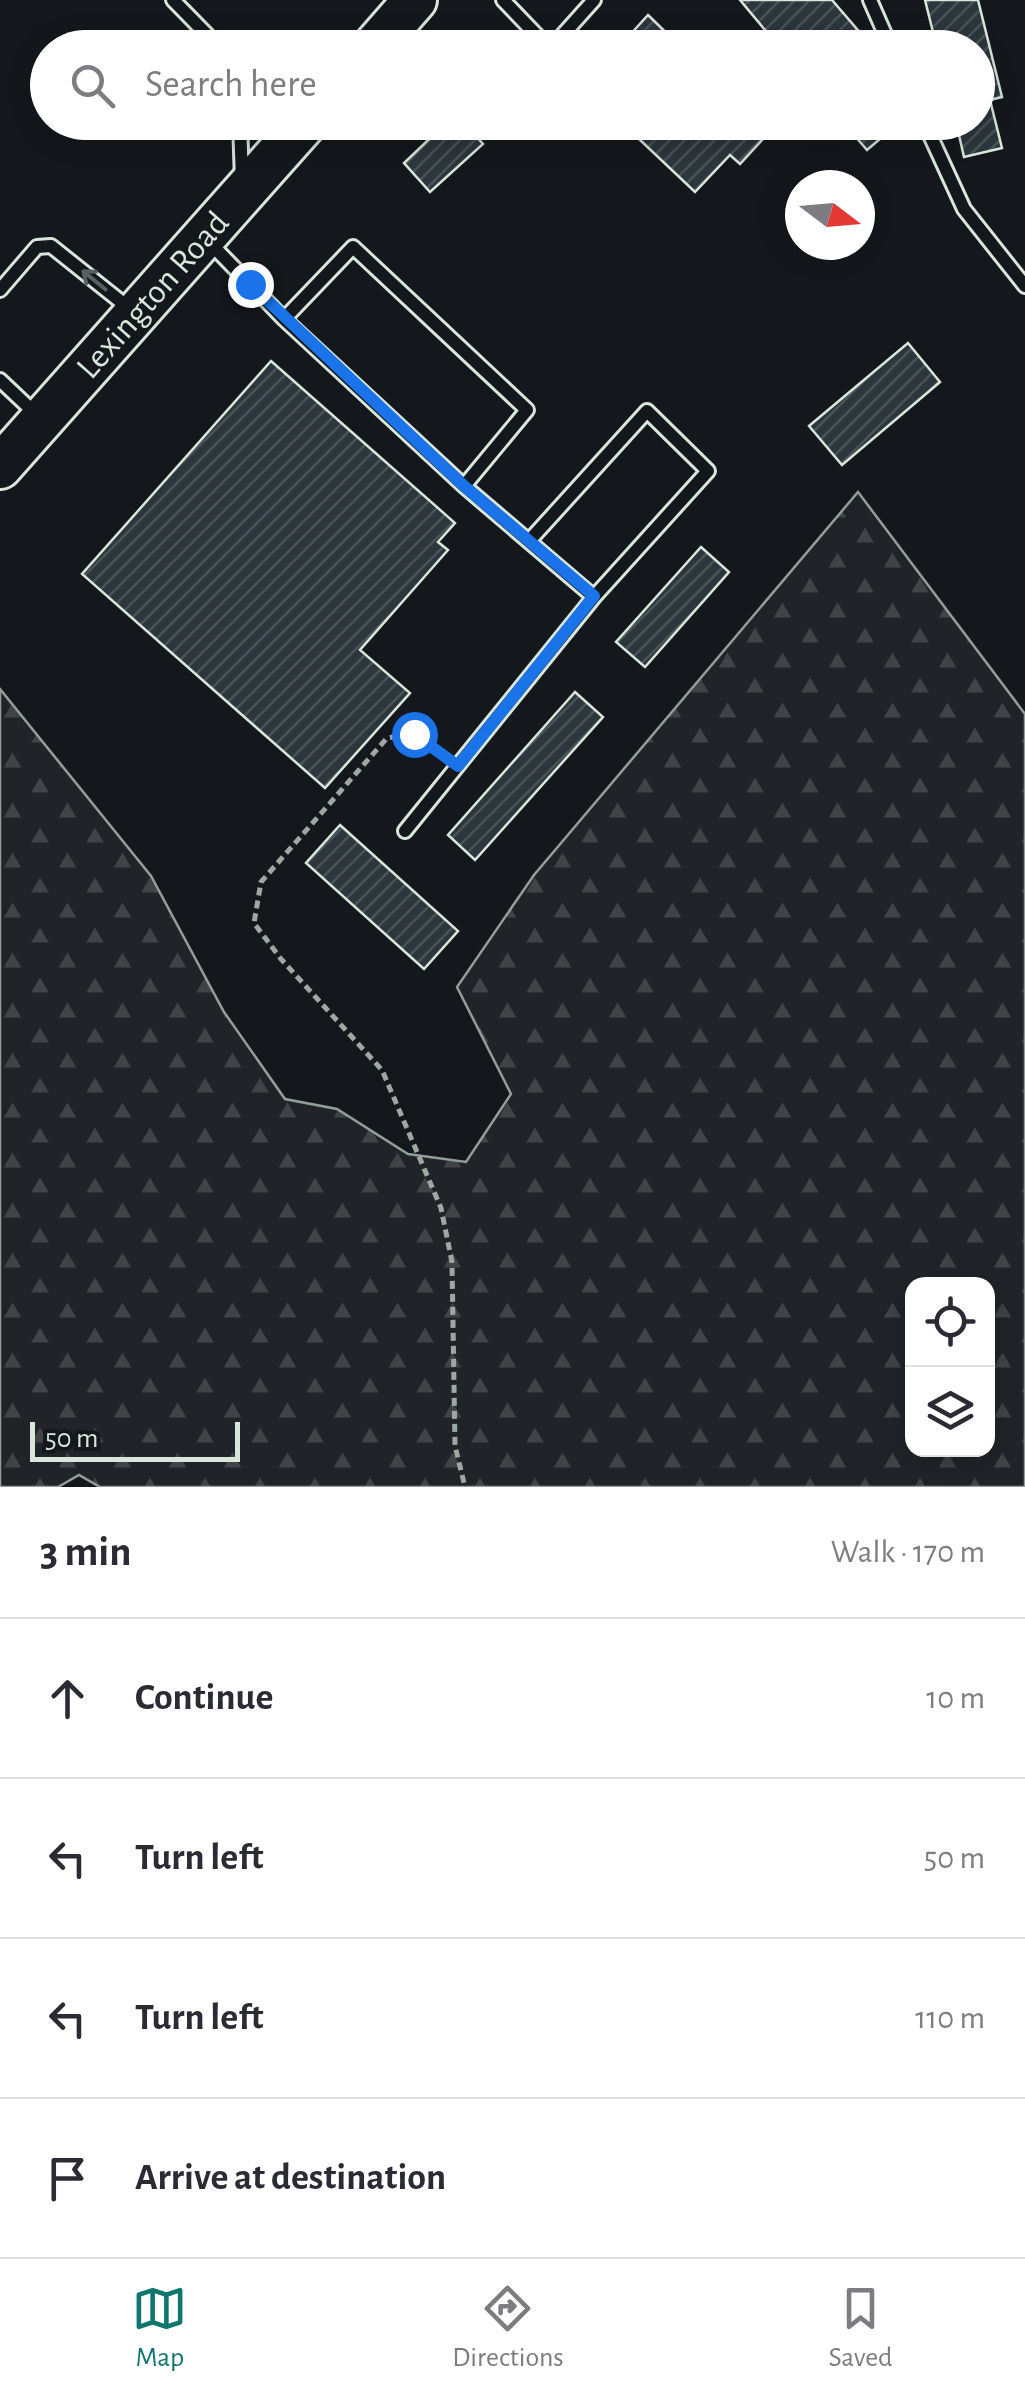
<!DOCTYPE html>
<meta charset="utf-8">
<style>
body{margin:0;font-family:"Alegreya Sans",sans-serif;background:#f7f7f7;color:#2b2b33}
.controls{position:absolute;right:30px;bottom:30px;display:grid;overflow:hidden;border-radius:20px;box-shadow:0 5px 25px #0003}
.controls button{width:90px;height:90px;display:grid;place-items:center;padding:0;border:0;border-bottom:2px solid #e1e1e2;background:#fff;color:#2b2b33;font:50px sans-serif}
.compass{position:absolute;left:785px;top:170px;width:90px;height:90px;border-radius:50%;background:#fff;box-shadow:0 5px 25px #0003;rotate:106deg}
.scale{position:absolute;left:30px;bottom:25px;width:210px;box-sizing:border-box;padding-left:10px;border:5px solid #d8e6dc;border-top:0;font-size:28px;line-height:35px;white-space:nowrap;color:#d8e6dc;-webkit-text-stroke:8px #14181c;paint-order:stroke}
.stop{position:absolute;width:30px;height:30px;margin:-22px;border:8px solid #1a73e8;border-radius:50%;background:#fff}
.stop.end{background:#1a73e8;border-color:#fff;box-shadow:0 2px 10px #0008}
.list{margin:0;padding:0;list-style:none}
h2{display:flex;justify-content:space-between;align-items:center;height:130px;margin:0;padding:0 40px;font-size:42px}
h2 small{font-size:32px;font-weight:400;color:#7c7c81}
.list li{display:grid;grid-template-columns:65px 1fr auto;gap:30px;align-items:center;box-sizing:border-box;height:160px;padding:0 40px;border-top:2px solid #e1e1e2}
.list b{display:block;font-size:38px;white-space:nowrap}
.list em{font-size:32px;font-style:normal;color:#7c7c81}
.icon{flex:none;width:55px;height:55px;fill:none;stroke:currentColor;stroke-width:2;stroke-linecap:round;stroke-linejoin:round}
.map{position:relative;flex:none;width:1025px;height:1487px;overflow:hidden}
.search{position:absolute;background:#fff;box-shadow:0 5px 25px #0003;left:30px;right:30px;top:30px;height:110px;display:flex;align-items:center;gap:25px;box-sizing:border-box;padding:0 35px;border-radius:55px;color:#7c7c81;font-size:38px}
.sheet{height:770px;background:#fff}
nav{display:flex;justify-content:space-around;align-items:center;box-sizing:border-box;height:140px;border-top:2px solid #e1e1e2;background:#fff;font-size:28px;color:#7c7c81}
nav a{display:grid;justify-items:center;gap:5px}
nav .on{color:#0f766e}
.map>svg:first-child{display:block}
.forest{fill:url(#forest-firs);stroke:#939e99;stroke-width:2.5;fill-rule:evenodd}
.building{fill:url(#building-hatch);stroke:#d8e6dc;stroke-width:2.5}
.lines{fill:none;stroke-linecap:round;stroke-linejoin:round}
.service-casing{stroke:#d8e6dc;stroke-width:18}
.trunk-casing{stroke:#d8e6dc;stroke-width:48}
.path{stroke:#9da8a2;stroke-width:5;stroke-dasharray:8 5;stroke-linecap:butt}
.service{stroke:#14181c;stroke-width:12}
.trunk{stroke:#14181c;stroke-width:42}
.oneway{stroke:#59605f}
.route{stroke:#1a73e8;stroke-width:12}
.labels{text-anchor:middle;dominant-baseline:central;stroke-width:8;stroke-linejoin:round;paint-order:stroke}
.street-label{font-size:35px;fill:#d8e6dc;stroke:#14181c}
</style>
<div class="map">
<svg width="1025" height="1487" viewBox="0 0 1025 1487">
<defs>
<pattern id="forest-firs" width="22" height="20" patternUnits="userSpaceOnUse" patternTransform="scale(2.5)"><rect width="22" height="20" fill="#202428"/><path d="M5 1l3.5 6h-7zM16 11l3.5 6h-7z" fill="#404447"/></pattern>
<pattern id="building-hatch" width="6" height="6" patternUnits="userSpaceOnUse" patternTransform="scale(2.5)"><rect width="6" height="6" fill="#2c363c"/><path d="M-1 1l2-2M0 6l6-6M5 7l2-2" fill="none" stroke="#4a5358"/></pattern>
</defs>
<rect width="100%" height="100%" fill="#14181c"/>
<path class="forest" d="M 858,492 L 1025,714 L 1025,1487 L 100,1487 L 79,1475 L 58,1487 L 0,1487 L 0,689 L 151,876 L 224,1012 L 285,1099 L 337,1109 L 408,1154 L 466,1162 L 511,1094 L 457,987 L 534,875 ZM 912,1284 L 988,1284 L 988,1450 L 912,1450 Z"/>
<path class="building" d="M 740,0 L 832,0 L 862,35 L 848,48 L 780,48 Z
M 925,0 L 978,0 L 1002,97 L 990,100 L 1002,148 L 964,157 L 956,122 L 978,122 L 978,48 L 937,48 Z
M 648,15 L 682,48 L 618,48 Z
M 447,122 L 463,122 L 483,144 L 430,192 L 404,163 Z
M 621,122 L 758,122 L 751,130 L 762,140 L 740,164 L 730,155 L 695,192 Z
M 843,122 L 900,122 L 867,150 Z
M 908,343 L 940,382 L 842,465 L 809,426 Z
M 271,361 L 455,523 L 438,542 L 448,550 L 360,650 L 410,693 L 325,788 L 82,574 Z
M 701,547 L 729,572 L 645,667 L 616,642 Z
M 575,692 L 603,717 L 475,860 L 448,835 Z
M 340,825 L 458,931 L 424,969 L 306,863 Z"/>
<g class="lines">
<defs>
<path id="service" d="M 173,0 L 220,48
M 503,0 L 549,48
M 870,0 L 891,48
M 551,48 L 594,0
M 240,122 L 242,180
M 924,122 L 964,209 L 1025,286
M 210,243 L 284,319 L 464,486 L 527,410 L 353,247 L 284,319
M 0,290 L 37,247 L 51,246 L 130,309
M 0,380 L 38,416
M 529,541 L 647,411 L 708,471 L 594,597
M 405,831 L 594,597 L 464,486"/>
<g id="trunk">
<path d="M 373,48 L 415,0"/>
<path id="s1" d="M 0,467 L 306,122"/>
</g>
</defs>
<use href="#service" class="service-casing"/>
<use href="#trunk" class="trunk-casing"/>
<path class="path" d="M 443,755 L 413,734 L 387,738 L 261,882 L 254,923 L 281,959 L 382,1070 L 441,1208 L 452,1262 L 455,1446 L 465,1487"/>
<use href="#service" class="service"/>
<use href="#trunk" class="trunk"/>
</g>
<defs><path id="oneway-shaft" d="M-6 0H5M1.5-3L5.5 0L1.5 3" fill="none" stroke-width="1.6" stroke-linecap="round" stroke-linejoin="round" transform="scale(2.5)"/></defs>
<use class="oneway" href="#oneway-shaft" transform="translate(94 280) rotate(-141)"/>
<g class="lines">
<path class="route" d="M 250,284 L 464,486 L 594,596 L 458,766 L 414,734"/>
</g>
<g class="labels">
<g class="street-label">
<text stroke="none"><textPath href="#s1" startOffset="230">Lexington Road</textPath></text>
</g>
</g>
</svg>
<div class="controls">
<button><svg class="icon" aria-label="locate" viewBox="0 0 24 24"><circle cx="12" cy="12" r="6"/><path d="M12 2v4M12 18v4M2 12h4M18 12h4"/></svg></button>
<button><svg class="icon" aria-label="layers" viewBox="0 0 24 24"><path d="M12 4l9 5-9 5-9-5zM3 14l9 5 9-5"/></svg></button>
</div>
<svg class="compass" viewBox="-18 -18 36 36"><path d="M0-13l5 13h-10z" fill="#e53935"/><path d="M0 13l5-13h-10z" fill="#7c7c81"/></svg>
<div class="scale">50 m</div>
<div class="stop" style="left:414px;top:734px"></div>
<div class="stop end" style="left:250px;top:284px"></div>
<div class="search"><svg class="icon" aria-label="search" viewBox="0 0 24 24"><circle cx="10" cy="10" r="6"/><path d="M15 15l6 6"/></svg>Search here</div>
</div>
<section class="sheet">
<h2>3 min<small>Walk · 170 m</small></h2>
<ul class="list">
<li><svg class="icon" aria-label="ahead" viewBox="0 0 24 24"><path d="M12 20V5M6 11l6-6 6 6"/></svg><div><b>Continue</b></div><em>10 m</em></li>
<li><svg class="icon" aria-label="left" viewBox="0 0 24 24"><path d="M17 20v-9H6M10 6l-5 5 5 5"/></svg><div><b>Turn left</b></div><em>50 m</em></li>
<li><svg class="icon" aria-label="left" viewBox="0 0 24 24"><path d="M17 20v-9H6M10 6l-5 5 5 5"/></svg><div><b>Turn left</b></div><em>110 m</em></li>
<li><svg class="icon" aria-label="arrive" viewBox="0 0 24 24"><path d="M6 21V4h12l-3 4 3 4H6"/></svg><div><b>Arrive at destination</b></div></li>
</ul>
</section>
<nav>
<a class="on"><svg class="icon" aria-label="map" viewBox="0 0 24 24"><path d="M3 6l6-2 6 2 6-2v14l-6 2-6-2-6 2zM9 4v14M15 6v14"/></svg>Map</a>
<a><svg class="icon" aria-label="directions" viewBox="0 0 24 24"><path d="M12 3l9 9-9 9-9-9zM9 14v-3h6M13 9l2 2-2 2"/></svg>Directions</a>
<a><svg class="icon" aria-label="saved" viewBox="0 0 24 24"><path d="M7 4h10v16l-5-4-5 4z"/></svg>Saved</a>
</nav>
